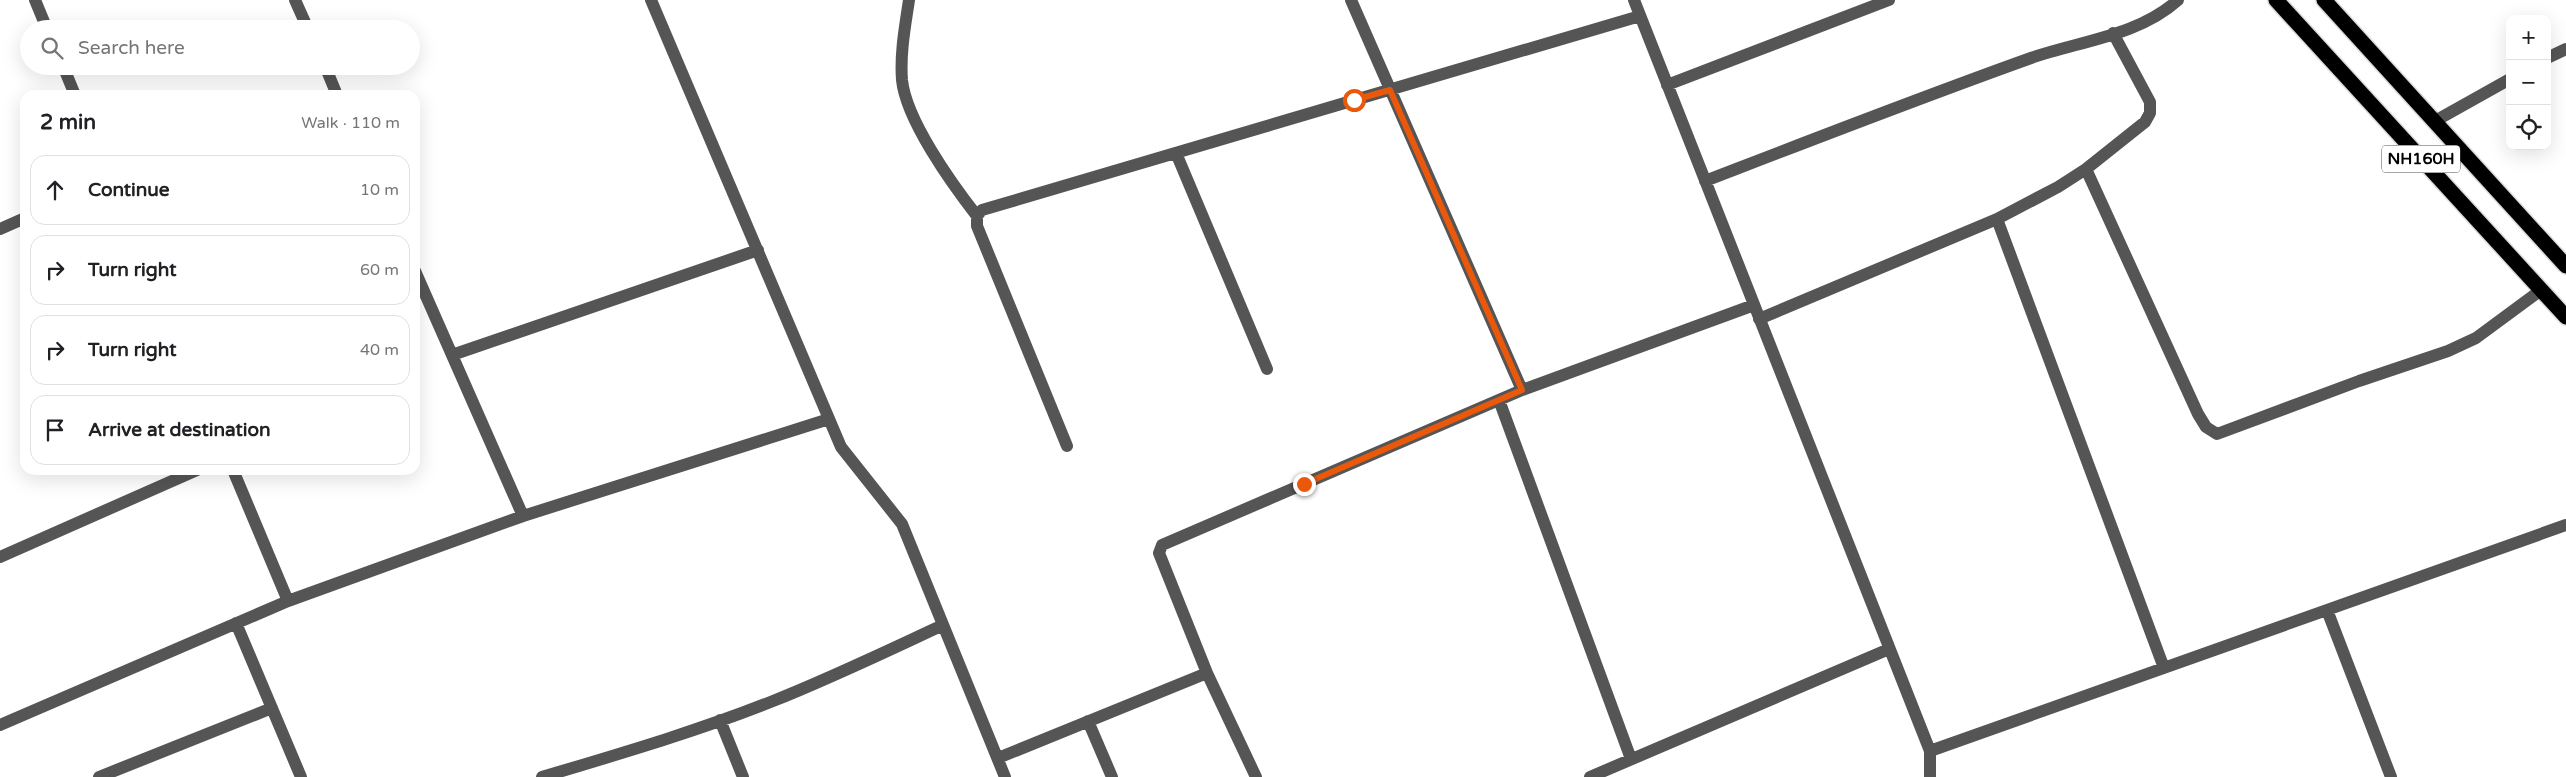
<!DOCTYPE html>
<meta charset="utf-8">
<style>
body{margin:0;font-family:"Varela Round",sans-serif;background:#f2f2f2;color:#202124}
.controls{position:absolute;right:15px;top:15px;display:grid;overflow:hidden;border-radius:10px;box-shadow:0 5px 20px #0002}
.controls button{width:45px;height:45px;display:grid;place-items:center;padding:0;border:0;border-bottom:1px solid #e0e0e0;background:#fff;color:#202124;font:25px sans-serif}
.stop{position:absolute;width:15px;height:15px;margin:-11px;border:4px solid #ea580c;border-radius:50%;background:#fff}
.stop.end{background:#ea580c;border-color:#fff;box-shadow:0 1px 5px #0008}
.list{margin:0;padding:0;list-style:none}
h2{display:flex;justify-content:space-between;align-items:center;height:65px;margin:0;padding:0 20px;font-size:21px}
h2 small{font-size:16px;font-weight:400;color:#757577}
.list li{display:grid;grid-template-columns:32px 1fr auto;gap:15px;align-items:center;box-sizing:border-box;height:70px;margin:0 10px 10px;padding:0 10px;border:1px solid #e0e0e0;border-radius:15px}
.list b{display:block;font-size:19px;white-space:nowrap}
.list em{font-size:16px;font-style:normal;color:#757577}
.icon{flex:none;width:28px;height:28px;fill:none;stroke:currentColor;stroke-width:2;stroke-linecap:round;stroke-linejoin:round}
.map{position:relative;flex:none;width:2566px;height:777px;overflow:hidden}
.search{position:absolute;background:#fff;box-shadow:0 5px 20px #0002;left:20px;top:20px;width:400px;height:55px;display:flex;align-items:center;gap:12px;box-sizing:border-box;padding:0 18px;border-radius:28px;color:#757577;font-size:19px}
.panel{position:absolute;background:#fff;box-shadow:0 5px 20px #0002;left:20px;top:90px;width:400px;height:385px;border-radius:15px}
.map>svg:first-child{display:block}
.lines{fill:none;stroke-linecap:round;stroke-linejoin:round}
.highway-casing{stroke:#dbdbdb;stroke-width:18}
.minor{stroke:#555;stroke-width:12}
.highway{stroke:#000;stroke-width:15}
.route{stroke:#ea580c;stroke-width:6}
.labels{text-anchor:middle;dominant-baseline:central;stroke-width:4.5;stroke-linejoin:round;paint-order:stroke}
.shield{fill:#fff;stroke:#4c4c4c;stroke-width:1}
.shield-label{font-size:16px;font-weight:bold;fill:#000}
</style>
<div class="map">
<svg width="2566" height="777" viewBox="0 0 2566 777">
<rect width="100%" height="100%" fill="#fff"/>
<g class="lines">
<defs>
<path id="highway" d="M 2276,0 L 2566,317
M 2324,0 L 2566,266"/>
</defs>
<use href="#highway" class="highway-casing"/>
<path class="minor" d="M 35,0 L 47,29
M 295,0 L 308,29
M 651,0 L 841,447 L 902,524 L 1005,777
M 909,0 C 905,27 900,53 902,80 C 906,120 952,184 977,216
M 1351,0 L 1522,390 L 1754,305
M 1634,0 L 1930,751
M 2547,58 L 2566,49
M 63,66 L 75,95
M 325,66 L 337,95
M 1667,85 L 1889,0
M 2435,121 L 2510,79
M 1176,153 L 1267,369
M 2086,169 L 2198,414 L 2206,427 L 2217,434 L 2359,381 L 2448,351 L 2476,338 L 2541,290
M 1705,181 C 1814,139 1922,97 2031,58 C 2080,41 2138,36 2178,0
M 1997,219 L 2164,668
M 0,229 L 25,218
M 415,271 L 523,516 L 829,419
M 1759,319 L 1997,219 L 2058,187 L 2086,169 L 2145,122 L 2150,113 L 2150,102 L 2113,33
M 452,355 L 758,250
M 1499,400 L 1631,759
M 1067,446 L 977,226 L 977,216 L 982,210 L 1640,16
M 0,557 L 197,470
M 288,601 L 523,516
M 2327,610 L 2391,777
M 236,623 L 301,777
M 720,720 L 743,777
M 1088,721 L 1112,777
M 0,725 L 288,601 L 233,470
M 998,758 L 1207,673
M 99,777 L 272,708
M 542,777 C 619,754 698,731 773,701 C 831,678 887,651 943,625
M 1256,777 L 1207,673 L 1159,553 L 1162,545 L 1522,390
M 1590,777 L 1889,649
M 1930,777 L 1930,751 L 2566,525"/>
<use href="#highway" class="highway"/>
</g>
<g class="lines">
<path class="route" d="M 1304,484 L 1522,390 L 1390,90 L 1354,100"/>
</g>
<g class="labels">
<rect class="shield" x="2382" y="145.5" width="78" height="27" rx="4"/>
<g class="shield-label">
<text x="2421" y="159">NH160H</text>
</g>
</g>
</svg>
<div class="controls">
<button>+</button>
<button>−</button>
<button><svg class="icon" aria-label="locate" viewBox="0 0 24 24"><circle cx="12" cy="12" r="6"/><path d="M12 2v4M12 18v4M2 12h4M18 12h4"/></svg></button>
</div>
<div class="stop" style="left:1354px;top:100px"></div>
<div class="stop end" style="left:1304px;top:484px"></div>
<div class="search"><svg class="icon" aria-label="search" viewBox="0 0 24 24"><circle cx="10" cy="10" r="6"/><path d="M15 15l6 6"/></svg>Search here</div>
<section class="panel">
<h2>2 min<small>Walk · 110 m</small></h2>
<ul class="list">
<li><svg class="icon" aria-label="ahead" viewBox="0 0 24 24"><path d="M12 20V5M6 11l6-6 6 6"/></svg><div><b>Continue</b></div><em>10 m</em></li>
<li><svg class="icon" aria-label="right" viewBox="0 0 24 24"><path d="M7 20v-9h11M14 6l5 5-5 5"/></svg><div><b>Turn right</b></div><em>60 m</em></li>
<li><svg class="icon" aria-label="right" viewBox="0 0 24 24"><path d="M7 20v-9h11M14 6l5 5-5 5"/></svg><div><b>Turn right</b></div><em>40 m</em></li>
<li><svg class="icon" aria-label="arrive" viewBox="0 0 24 24"><path d="M6 21V4h12l-3 4 3 4H6"/></svg><div><b>Arrive at destination</b></div></li>
</ul>
</section>
</div>
